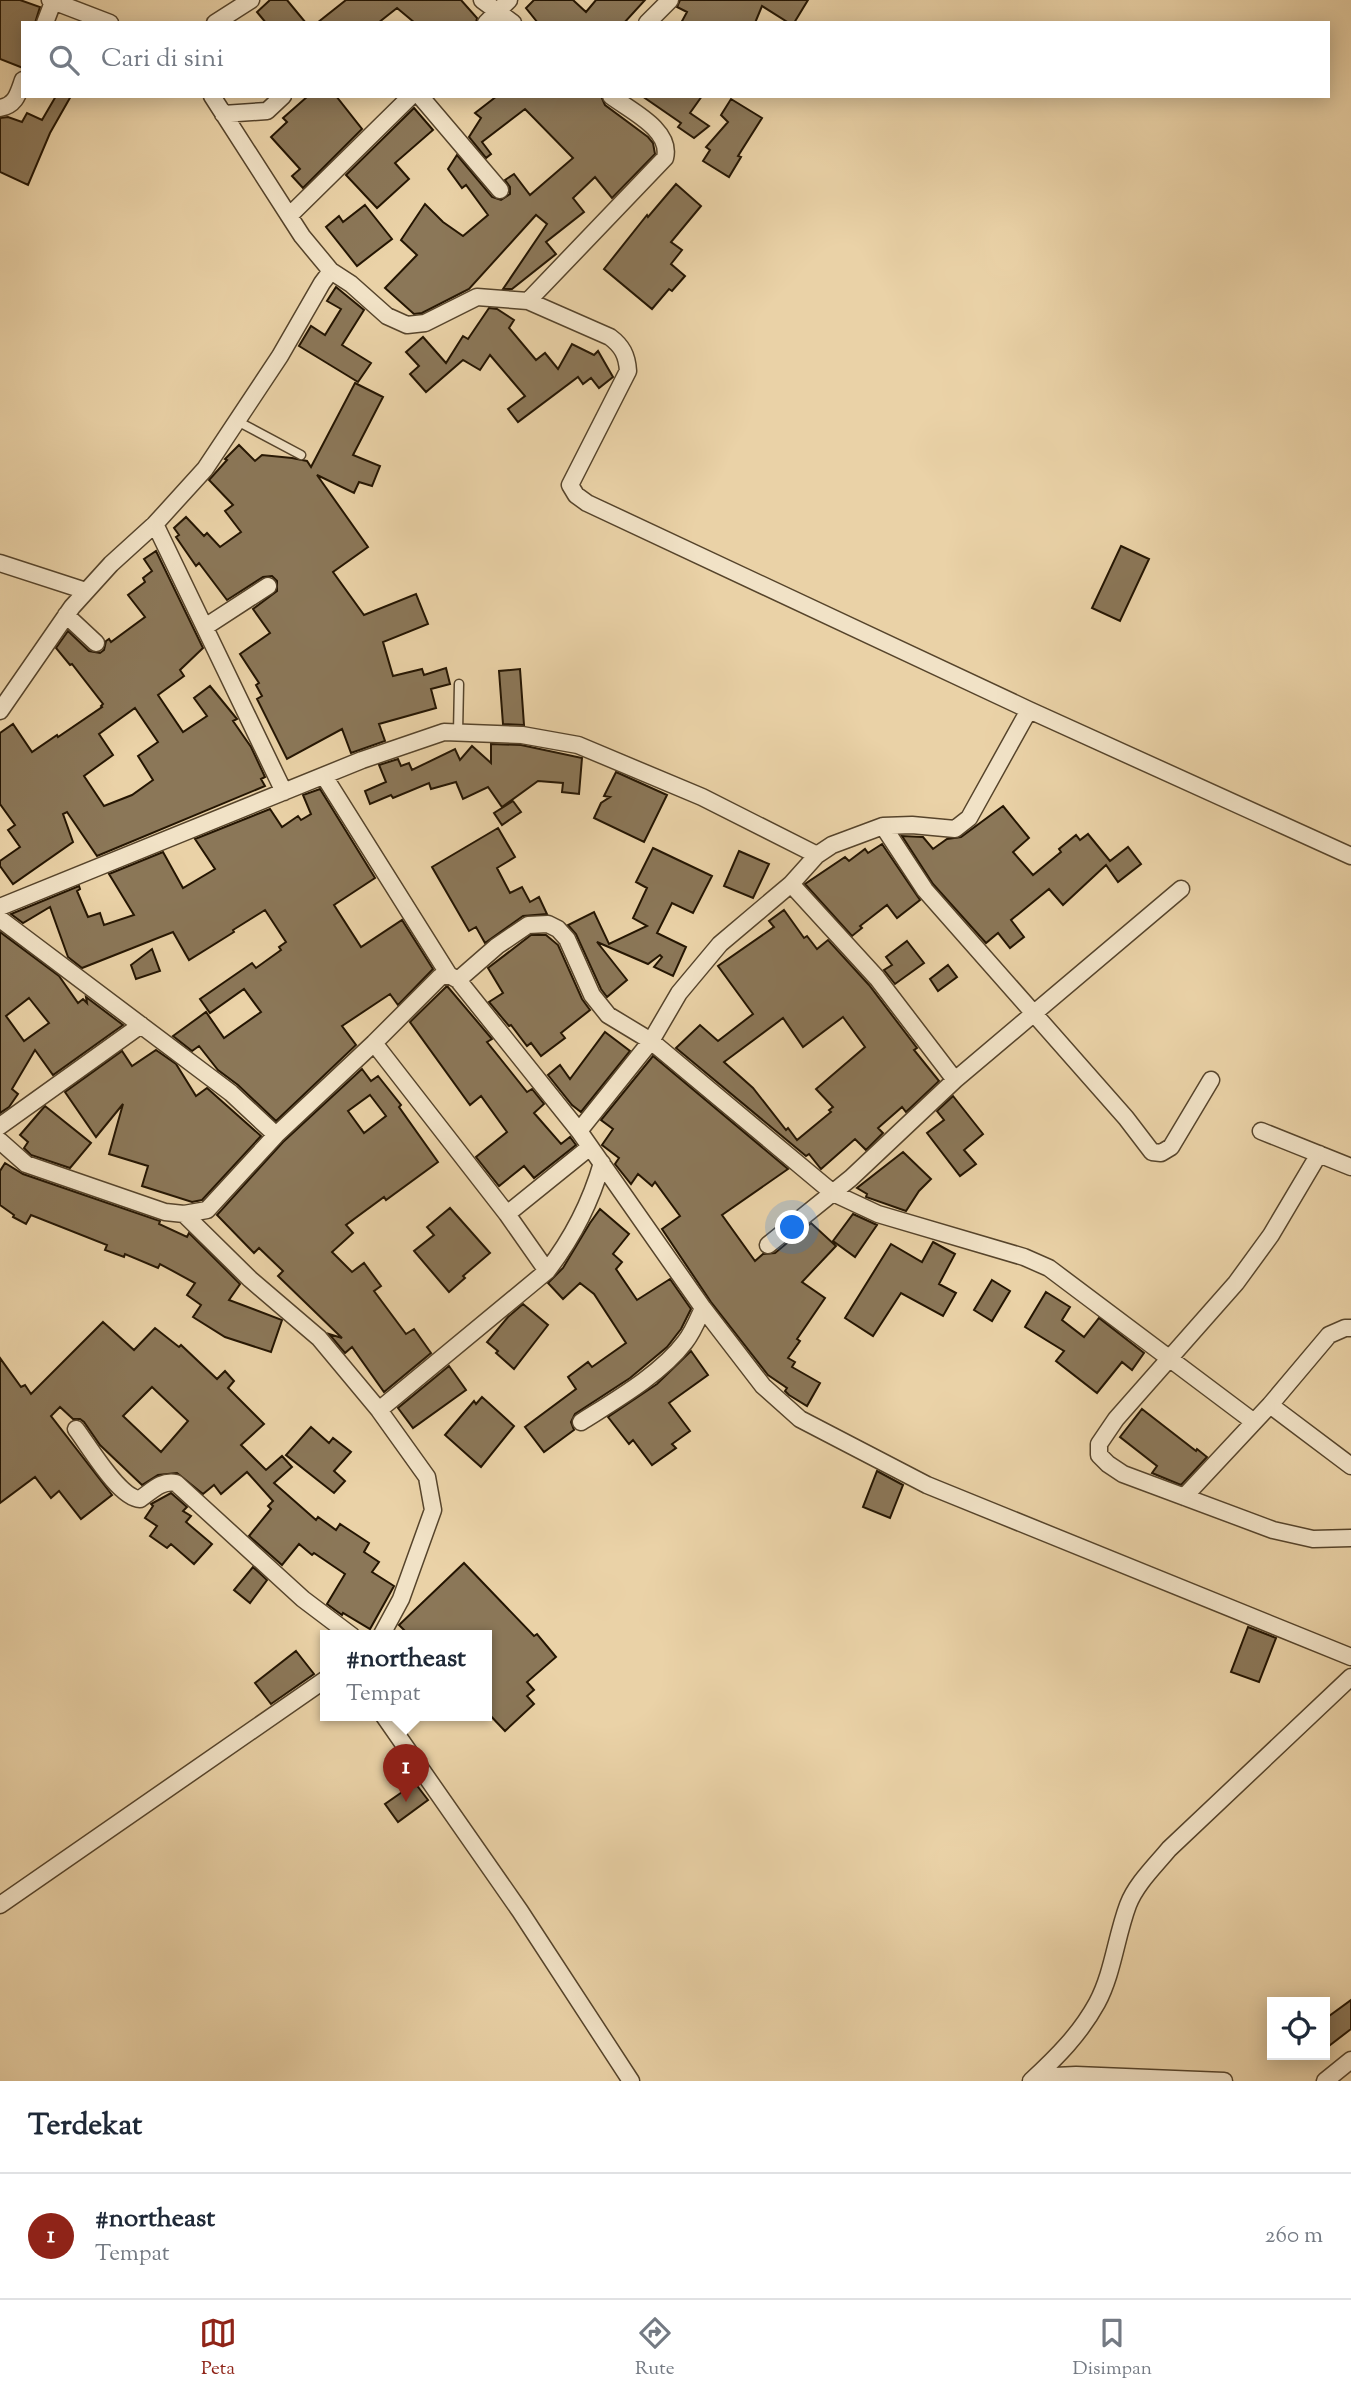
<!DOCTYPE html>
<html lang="id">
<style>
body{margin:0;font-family:"Sorts Mill Goudy",serif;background:#f6f6f7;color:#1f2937}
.controls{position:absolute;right:21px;bottom:21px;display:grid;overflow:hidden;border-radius:0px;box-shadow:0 4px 18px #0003}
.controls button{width:63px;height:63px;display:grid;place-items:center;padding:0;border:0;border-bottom:2px solid #e0e1e3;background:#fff;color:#1f2937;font:35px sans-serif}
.you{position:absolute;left:793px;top:1228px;width:24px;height:24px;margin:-18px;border:5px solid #fff;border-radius:50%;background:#1a73e8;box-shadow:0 0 0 10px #1a73e833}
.badge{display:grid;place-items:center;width:46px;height:46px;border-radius:50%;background:#8f2418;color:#fff;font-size:23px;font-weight:700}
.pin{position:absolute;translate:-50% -58px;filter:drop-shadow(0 2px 4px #0008)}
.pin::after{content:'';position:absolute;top:37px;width:24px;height:21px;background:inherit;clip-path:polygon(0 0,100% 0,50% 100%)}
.popup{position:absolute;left:320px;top:1630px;width:172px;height:91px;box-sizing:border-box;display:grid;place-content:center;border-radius:0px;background:#fff;filter:drop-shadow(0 2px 5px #0005);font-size:23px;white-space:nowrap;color:#747a83}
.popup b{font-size:26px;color:#1f2937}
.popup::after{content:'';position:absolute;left:50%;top:100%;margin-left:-14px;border:14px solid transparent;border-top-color:#fff}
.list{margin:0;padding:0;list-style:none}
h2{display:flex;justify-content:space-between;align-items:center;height:91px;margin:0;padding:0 28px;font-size:30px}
h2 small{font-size:23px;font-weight:400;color:#747a83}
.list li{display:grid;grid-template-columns:46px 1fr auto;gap:21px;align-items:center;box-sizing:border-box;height:126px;padding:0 28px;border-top:2px solid #e0e1e3}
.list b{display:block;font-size:26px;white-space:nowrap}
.list p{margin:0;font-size:23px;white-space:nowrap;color:#747a83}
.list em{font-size:23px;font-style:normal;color:#747a83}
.icon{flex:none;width:38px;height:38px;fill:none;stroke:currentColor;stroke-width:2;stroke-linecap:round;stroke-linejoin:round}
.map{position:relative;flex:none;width:1351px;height:2081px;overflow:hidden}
.search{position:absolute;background:#fff;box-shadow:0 4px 18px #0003;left:21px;right:21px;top:21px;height:77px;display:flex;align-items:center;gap:18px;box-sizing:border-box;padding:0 24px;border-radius:0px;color:#747a83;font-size:26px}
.sheet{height:217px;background:#fff}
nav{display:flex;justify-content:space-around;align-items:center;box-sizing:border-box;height:98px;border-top:2px solid #e0e1e3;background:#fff;font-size:19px;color:#747a83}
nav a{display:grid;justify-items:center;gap:4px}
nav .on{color:#8f2418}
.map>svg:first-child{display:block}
.building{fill:#8b7758;stroke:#241502;stroke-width:2;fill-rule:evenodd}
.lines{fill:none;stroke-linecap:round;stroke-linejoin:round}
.lane-casing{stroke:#56442b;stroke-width:11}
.street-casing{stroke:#56442b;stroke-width:19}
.lane{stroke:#f1e2c6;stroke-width:8}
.street{stroke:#f1e2c6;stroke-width:16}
</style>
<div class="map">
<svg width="1351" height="2081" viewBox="0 0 1351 2081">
<rect width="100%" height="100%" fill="#ead2a7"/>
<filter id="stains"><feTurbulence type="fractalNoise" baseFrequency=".00286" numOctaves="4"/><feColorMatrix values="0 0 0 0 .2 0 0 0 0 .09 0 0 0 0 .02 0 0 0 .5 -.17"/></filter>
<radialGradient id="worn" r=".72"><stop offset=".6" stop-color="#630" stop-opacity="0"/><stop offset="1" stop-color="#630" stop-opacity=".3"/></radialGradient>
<path class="building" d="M 0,0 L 20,0 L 40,7 L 35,23 L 23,23 L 23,68 L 0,59 Z
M 270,0 L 287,0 L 306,23 L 266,23 L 257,12 Z
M 346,0 L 461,0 L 477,18 L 476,23 L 415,23 L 397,8 L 378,23 L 317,23 Z
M 534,0 L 573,0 L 586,12 L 596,0 L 645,0 L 624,23 L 538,23 L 526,8 Z
M 680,0 L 808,0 L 794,23 L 789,23 L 762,6 L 755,23 L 681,23 L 687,12 L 677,7 Z
M 56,96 L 71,96 L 50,133 L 28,185 L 0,172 L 0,118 L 8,117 L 22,122 L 27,113 L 42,120 Z
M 308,96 L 336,96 L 362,129 L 303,188 L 292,176 L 300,169 L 271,137 L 287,122 L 283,118 Z
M 497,96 L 601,96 L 605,105 L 648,137 L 653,143 L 655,154 L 612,198 L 595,177 L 573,198 L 584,212 L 546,242 L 556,254 L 512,289 L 503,289 L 547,224 L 536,215 L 469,289 L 422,313 L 414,314 L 385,288 L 417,255 L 401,240 L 425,204 L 443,222 L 463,236 L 488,215 L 466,185 L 462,188 L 448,169 L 457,155 L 492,197 L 501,200 L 510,194 L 510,187 L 505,180 L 514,174 L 530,195 L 573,158 L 525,109 L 482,142 L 491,154 L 486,158 L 469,137 L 481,118 L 475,113 Z
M 642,96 L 702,96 L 690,113 L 709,126 L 694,138 L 678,127 L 681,123 Z
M 731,99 L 762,118 L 738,156 L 741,157 L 729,177 L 703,161 L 710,150 L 706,147 L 728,122 L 721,115 Z
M 414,108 L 433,130 L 395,163 L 409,179 L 377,208 L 346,175 Z
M 676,184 L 701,206 L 671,242 L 682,250 L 671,264 L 685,276 L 672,291 L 669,289 L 652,309 L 604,269 L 647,215 L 648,217 Z
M 365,205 L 392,239 L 357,266 L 326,227 L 339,216 L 343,222 Z
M 336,287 L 364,310 L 342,345 L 371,363 L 358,382 L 299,346 L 311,326 L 325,335 L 341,309 L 327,301 Z
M 489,308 L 497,309 L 514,320 L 509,328 L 536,360 L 545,353 L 558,369 L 572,344 L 594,355 L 598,351 L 613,377 L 599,388 L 591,378 L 583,384 L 578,377 L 518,422 L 508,409 L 525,396 L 490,355 L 480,370 L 463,360 L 426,392 L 410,374 L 419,366 L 406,352 L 423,337 L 446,363 L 463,336 L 468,339 Z
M 355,383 L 383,397 L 353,455 L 380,466 L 372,486 L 359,482 L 354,493 L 317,475 L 368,547 L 333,572 L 364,615 L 416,594 L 428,624 L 383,642 L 393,676 L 422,669 L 424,675 L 446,668 L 450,684 L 431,689 L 436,708 L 379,724 L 385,741 L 351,753 L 342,729 L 287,759 L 257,699 L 262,696 L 256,685 L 259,683 L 240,654 L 270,633 L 253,609 L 277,591 L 277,581 L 272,576 L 263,577 L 227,600 L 199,563 L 196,566 L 176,537 L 179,535 L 174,528 L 186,517 L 204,536 L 207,533 L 220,547 L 241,532 L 225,511 L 233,505 L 209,480 L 227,460 L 225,459 L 239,445 L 255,461 L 262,455 L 292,458 L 307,461 L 311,467 Z
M 1121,546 L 1149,559 L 1120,621 L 1092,608 Z
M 156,551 L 203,648 L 180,670 L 184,676 L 158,695 L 183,732 L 207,716 L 194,698 L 210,686 L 237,719 L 233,721 L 251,747 L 265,777 L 261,779 L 265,786 L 97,856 L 67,812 L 63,814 L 73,842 L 13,884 L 0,866 L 0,861 L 20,847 L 8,830 L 15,825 L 0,804 L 0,733 L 13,724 L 32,752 L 57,735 L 58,737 L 102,707 L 101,706 L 103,704 L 72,664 L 70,665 L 56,648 L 68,631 L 89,651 L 100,653 L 104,650 L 106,641 L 109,639 L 111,642 L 145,617 L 128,595 L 145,582 L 143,578 L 152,571 L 144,559 ZM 135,708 L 158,742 L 138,756 L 153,780 L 132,795 L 104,806 L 84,776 L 113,755 L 99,734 Z
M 520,669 L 524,725 L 503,724 L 499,671 Z
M 491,744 L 521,745 L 582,758 L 579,794 L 562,792 L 563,783 L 538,781 L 502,807 L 488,787 L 463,799 L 456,782 L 431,789 L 429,783 L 393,798 L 391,795 L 370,804 L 365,791 L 386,782 L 379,765 L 398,759 L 401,766 L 409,763 L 412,770 L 455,749 L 460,760 L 472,746 L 491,763 Z
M 616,772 L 667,795 L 644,842 L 594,818 L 601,803 L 610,797 L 604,796 Z
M 320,789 L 375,878 L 334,905 L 361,947 L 402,920 L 433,969 L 398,1005 L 390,994 L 342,1026 L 356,1045 L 276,1121 L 238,1085 L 218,1070 L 199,1046 L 192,1051 L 173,1036 L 206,1012 L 224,1038 L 261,1012 L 244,989 L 210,1013 L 200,999 L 252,963 L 256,968 L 281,950 L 279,947 L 286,942 L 265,910 L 233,930 L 234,932 L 189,960 L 173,932 L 82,968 L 68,957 L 50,907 L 23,923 L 11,914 L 79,886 L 80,889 L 77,891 L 88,917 L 100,913 L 104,925 L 134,915 L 109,874 L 163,852 L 183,888 L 215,869 L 195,839 L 270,809 L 282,827 L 298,816 L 301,820 L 311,814 L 303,795 Z
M 513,801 L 521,812 L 502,825 L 494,813 Z
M 1003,806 L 1029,838 L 1013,852 L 1033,875 L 1061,852 L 1059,849 L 1076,835 L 1080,840 L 1088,834 L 1110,861 L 1128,847 L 1141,864 L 1118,882 L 1106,865 L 1063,905 L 1049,889 L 1011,920 L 1024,937 L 1010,948 L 998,933 L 986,943 L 933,884 L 902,836 L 923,837 L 933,849 L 947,839 L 961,837 Z
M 498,828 L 515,857 L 497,868 L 510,893 L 522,887 L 530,902 L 539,897 L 547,914 L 523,916 L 485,943 L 476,927 L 469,931 L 432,867 Z
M 882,844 L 920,900 L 897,918 L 887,905 L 860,926 L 862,928 L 852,936 L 805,884 L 845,857 L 849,861 L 865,849 L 868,853 Z
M 653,848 L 712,876 L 693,913 L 672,903 L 657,933 L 686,947 L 673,976 L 654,967 L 662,957 L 660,955 L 648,964 L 597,942 L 627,980 L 607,997 L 601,989 L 576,934 L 568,925 L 594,912 L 609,944 L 647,926 L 633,918 L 647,888 L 636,882 Z
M 739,851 L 769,864 L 753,898 L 724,886 Z
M 784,910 L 804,938 L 807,936 L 817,949 L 828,940 L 869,985 L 917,1048 L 914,1050 L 939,1081 L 906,1112 L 902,1107 L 878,1128 L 883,1133 L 866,1150 L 855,1139 L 821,1169 L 809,1154 L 806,1156 L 676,1048 L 700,1025 L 718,1041 L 753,1014 L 718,966 L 774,927 L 769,921 ZM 843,1017 L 865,1047 L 816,1089 L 833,1107 L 829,1110 L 831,1112 L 797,1140 L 788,1128 L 786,1130 L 753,1088 L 724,1062 L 783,1018 L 803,1047 Z
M 0,932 L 59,976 L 78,1003 L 83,999 L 87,1003 L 86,997 L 123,1025 L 53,1075 L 35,1050 L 12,1089 L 18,1094 L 9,1107 L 0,1113 ZM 29,998 L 49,1023 L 24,1041 L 6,1016 Z
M 531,935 L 546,935 L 558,945 L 582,999 L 590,1010 L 561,1033 L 565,1038 L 541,1056 L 531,1043 L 527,1046 L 511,1025 L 509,1026 L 489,1002 L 503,993 L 488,968 Z
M 907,941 L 924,963 L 895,984 L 884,970 L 892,965 L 886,957 Z
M 152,949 L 160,971 L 136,979 L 131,965 Z
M 948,965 L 957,977 L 938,991 L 930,979 Z
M 447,986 L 492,1039 L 487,1042 L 527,1092 L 532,1089 L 544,1104 L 534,1113 L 561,1144 L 570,1137 L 576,1145 L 534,1178 L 524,1166 L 499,1186 L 476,1157 L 507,1132 L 481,1096 L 470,1105 L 410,1022 Z
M 605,1032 L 630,1051 L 581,1112 L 572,1105 L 548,1075 L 560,1065 L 570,1079 Z
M 156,1050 L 176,1064 L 196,1096 L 207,1088 L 261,1136 L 202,1200 L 192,1202 L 142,1186 L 148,1166 L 109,1154 L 123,1104 L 96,1137 L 65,1092 L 122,1051 L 132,1066 Z
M 653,1056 L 788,1169 L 722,1215 L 755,1261 L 763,1254 L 775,1253 L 811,1223 L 836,1246 L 802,1282 L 825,1298 L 797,1339 L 800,1341 L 788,1358 L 795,1362 L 792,1367 L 820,1383 L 807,1406 L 789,1395 L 785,1391 L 787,1388 L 768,1375 L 711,1302 L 662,1229 L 680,1216 L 655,1182 L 652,1186 L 638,1174 L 631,1184 L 615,1164 L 619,1158 L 602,1145 L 613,1129 L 601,1120 Z
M 362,1069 L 371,1081 L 378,1076 L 401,1105 L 399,1107 L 438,1162 L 386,1200 L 384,1197 L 346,1225 L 353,1233 L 332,1252 L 352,1272 L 364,1263 L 381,1286 L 374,1291 L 406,1334 L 414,1329 L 431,1353 L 384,1392 L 352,1347 L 345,1353 L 329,1334 L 342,1338 L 278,1276 L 283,1271 L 259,1248 L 254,1253 L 217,1215 L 283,1142 ZM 370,1095 L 386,1116 L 364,1133 L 348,1111 Z
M 953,1096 L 983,1134 L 964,1150 L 976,1164 L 960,1176 L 927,1133 L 944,1120 L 937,1111 Z
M 45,1106 L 91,1143 L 70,1168 L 31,1155 L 24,1148 L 28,1142 L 20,1135 Z
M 903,1152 L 931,1179 L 919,1191 L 906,1211 L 866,1197 L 867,1194 L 857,1188 Z
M 5,1163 L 23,1174 L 160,1221 L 159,1224 L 187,1237 L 189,1233 L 240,1284 L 229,1300 L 282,1320 L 271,1352 L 225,1337 L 193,1317 L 201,1305 L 187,1295 L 195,1283 L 160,1264 L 158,1268 L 125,1254 L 124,1257 L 105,1250 L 107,1245 L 31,1215 L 26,1224 L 13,1217 L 14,1215 L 0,1205 L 0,1171 Z
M 450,1208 L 490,1253 L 463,1276 L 465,1278 L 449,1292 L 414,1251 L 434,1235 L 427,1227 Z
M 600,1209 L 629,1234 L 613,1254 L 622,1262 L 616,1269 L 637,1300 L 670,1279 L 691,1309 L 681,1329 L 667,1347 L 630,1378 L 575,1414 L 571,1422 L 574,1430 L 544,1452 L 525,1427 L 576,1389 L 568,1377 L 588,1362 L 592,1367 L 626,1343 L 594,1294 L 580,1283 L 563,1299 L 548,1283 L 563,1268 L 590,1223 Z
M 853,1214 L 877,1225 L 855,1257 L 833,1241 Z
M 933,1242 L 955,1254 L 939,1284 L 956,1293 L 943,1316 L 901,1293 L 873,1336 L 845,1318 L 891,1244 L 922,1262 Z
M 992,1280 L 1010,1291 L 992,1321 L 974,1310 Z
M 1046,1292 L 1070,1307 L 1062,1320 L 1084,1337 L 1099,1318 L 1144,1353 L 1132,1370 L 1122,1362 L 1097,1393 L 1056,1361 L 1064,1351 L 1025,1327 Z
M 523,1304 L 548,1325 L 514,1369 L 496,1353 L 498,1351 L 487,1342 L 508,1317 Z
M 103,1322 L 134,1350 L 155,1328 L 179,1347 L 181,1345 L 217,1379 L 225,1371 L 234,1381 L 228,1388 L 264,1424 L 241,1445 L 266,1470 L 282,1456 L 292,1467 L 274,1483 L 316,1520 L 318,1517 L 336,1530 L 340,1524 L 369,1543 L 364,1552 L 379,1562 L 372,1572 L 394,1586 L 370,1629 L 343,1613 L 342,1615 L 327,1604 L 345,1574 L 314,1553 L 312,1555 L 299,1544 L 282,1565 L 249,1536 L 271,1509 L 268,1506 L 273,1501 L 247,1472 L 221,1494 L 214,1485 L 203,1494 L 177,1473 L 158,1475 L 142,1485 L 100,1445 L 84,1422 L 80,1419 L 73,1419 L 60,1407 L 51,1416 L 112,1495 L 81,1519 L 59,1491 L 51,1498 L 35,1477 L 0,1503 L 0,1358 L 21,1387 L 25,1385 L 31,1394 ZM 152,1387 L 188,1421 L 161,1452 L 123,1416 Z
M 691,1351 L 708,1375 L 669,1403 L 690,1431 L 672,1444 L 676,1448 L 652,1465 L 633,1440 L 629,1444 L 608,1417 L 657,1384 Z
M 449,1366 L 466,1390 L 413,1428 L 398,1408 Z
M 482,1397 L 514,1426 L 481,1467 L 445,1435 L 474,1401 L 476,1404 Z
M 1142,1409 L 1196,1451 L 1197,1449 L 1207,1457 L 1181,1485 L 1152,1473 L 1157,1466 L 1120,1437 Z
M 311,1427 L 329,1443 L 333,1438 L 351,1452 L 334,1471 L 345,1481 L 334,1493 L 286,1455 Z
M 877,1471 L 903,1485 L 890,1518 L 863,1507 Z
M 171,1493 L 187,1507 L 183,1511 L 191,1516 L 186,1522 L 212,1544 L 194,1564 L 171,1544 L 167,1548 L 150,1536 L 157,1526 L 145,1518 L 153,1506 L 151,1504 Z
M 464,1563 L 534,1636 L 537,1634 L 556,1657 L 527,1682 L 534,1690 L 527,1696 L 534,1704 L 505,1731 L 486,1711 L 486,1636 L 410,1636 L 399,1625 Z
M 253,1567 L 267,1580 L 250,1603 L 234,1590 Z
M 1248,1627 L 1276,1638 L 1259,1682 L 1231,1672 Z
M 296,1651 L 314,1674 L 271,1704 L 255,1683 Z
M 415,1783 L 428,1800 L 398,1822 L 385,1804 Z
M 1351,2000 L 1351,2029 L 1325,2049 L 1325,2019 Z"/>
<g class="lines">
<defs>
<path id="lane" d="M 237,421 L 301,455
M 458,733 L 459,684"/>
<path id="street" d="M 50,0 L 110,23
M 482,0 L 513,23
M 45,23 L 53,2
M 215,23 L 251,0
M 486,23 L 509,0
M 647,23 L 670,0
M 420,96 L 500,190
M 0,108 C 16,105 18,94 23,80
M 223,114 L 267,111 L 283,96
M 289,216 L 411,96
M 331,271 L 351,284 L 387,316 L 407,325 L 425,323 L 477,297 L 528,301 L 610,337 C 622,346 627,355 628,371 L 570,485 L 576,495 L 587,503 L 1029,710 L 1351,856
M 528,301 L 665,158 C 672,130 631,111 611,96
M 155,524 L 284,792
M 0,563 L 86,591
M 66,615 L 96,643
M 205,627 L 268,586
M 0,711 L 72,607 L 111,564 L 155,524 L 205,469 L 280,356 L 322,283 L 331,271 L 302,236 L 212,96
M 324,776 L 449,975
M 883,826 L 925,890 L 1126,1118 L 1152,1152 L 1161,1153 L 1171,1147 L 1211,1080
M 791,884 L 877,978 L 955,1080
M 0,907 L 362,760 L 444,732 L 522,735 L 578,745 L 702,797 L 817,855
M 0,919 L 231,1093 L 276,1135
M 458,980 L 497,946 L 528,925 L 548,924 L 558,929 L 567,939 L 592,995 L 608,1015 L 651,1041 L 833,1193 L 878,1214 L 1024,1257 L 1049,1268 L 1254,1422
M 374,1043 L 507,1214 L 547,1271
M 0,1126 L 141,1025
M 579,1131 L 651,1041 L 679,993 L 720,944 L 791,884 L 817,855 L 832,845 L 883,826 L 912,825 L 955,829 L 969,818 L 1029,710
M 1261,1131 L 1351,1167
M 0,1141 L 26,1164 L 165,1212 L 184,1214 L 207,1210 L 276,1135 L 374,1043 L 440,977 L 449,975 L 458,980 L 579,1131 L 703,1308 L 763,1386 L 800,1419 L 927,1485 L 1351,1657
M 1319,1154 L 1271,1235 L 1236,1283 L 1116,1419 L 1099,1444 L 1099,1455 L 1108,1464 L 1123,1474 L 1273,1530 L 1313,1539 L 1351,1538
M 184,1214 L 250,1279 L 319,1338 L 379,1410 L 427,1477 L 433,1510 L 401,1599 L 381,1636
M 507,1214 L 590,1147
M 768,1245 L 851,1178 L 955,1080 L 1181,889
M 1270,1405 L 1351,1466
M 379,1410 L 547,1271 C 571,1240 591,1201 602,1163
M 581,1422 C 614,1401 661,1374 685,1342 C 693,1332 698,1319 703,1308
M 76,1429 C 89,1446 119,1498 140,1499 C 152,1491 161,1480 176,1483 L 303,1599 L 352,1636
M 1184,1497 L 1270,1405 L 1329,1335 L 1345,1328 L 1351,1328
M 384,1716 L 520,1911 L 631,2081
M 0,1905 L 326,1679
M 1035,2080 L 1055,2076 L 1076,2075 L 1224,2081
M 1031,2081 C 1057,2057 1080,2034 1097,2003 C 1113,1973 1116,1937 1128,1905 C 1136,1884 1155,1866 1169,1849 L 1351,1677
M 1325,2081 L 1351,2060"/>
</defs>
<use href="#lane" class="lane-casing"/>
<use href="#street" class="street-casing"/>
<use href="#lane" class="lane"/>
<use href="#street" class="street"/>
</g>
<rect width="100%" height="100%" filter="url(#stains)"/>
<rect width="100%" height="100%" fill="url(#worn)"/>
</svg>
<div class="controls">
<button><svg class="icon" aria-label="locate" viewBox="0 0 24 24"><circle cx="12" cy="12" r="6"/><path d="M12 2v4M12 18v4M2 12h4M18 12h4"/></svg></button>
</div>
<div class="you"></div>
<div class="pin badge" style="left:406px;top:1802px">1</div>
<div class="popup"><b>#northeast</b>Tempat</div>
<div class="search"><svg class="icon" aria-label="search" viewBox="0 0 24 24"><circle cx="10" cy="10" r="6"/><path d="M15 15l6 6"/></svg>Cari di sini</div>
</div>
<section class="sheet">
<h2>Terdekat<small></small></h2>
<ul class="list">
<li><span class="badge">1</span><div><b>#northeast</b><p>Tempat</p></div><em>260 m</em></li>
</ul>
</section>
<nav>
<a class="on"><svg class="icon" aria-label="map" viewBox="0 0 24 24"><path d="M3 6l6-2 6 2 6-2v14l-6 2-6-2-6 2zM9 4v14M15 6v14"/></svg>Peta</a>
<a><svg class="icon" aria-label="directions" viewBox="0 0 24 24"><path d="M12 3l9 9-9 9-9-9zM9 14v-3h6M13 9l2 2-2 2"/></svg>Rute</a>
<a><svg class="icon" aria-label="saved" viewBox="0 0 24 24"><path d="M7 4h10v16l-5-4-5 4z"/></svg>Disimpan</a>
</nav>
